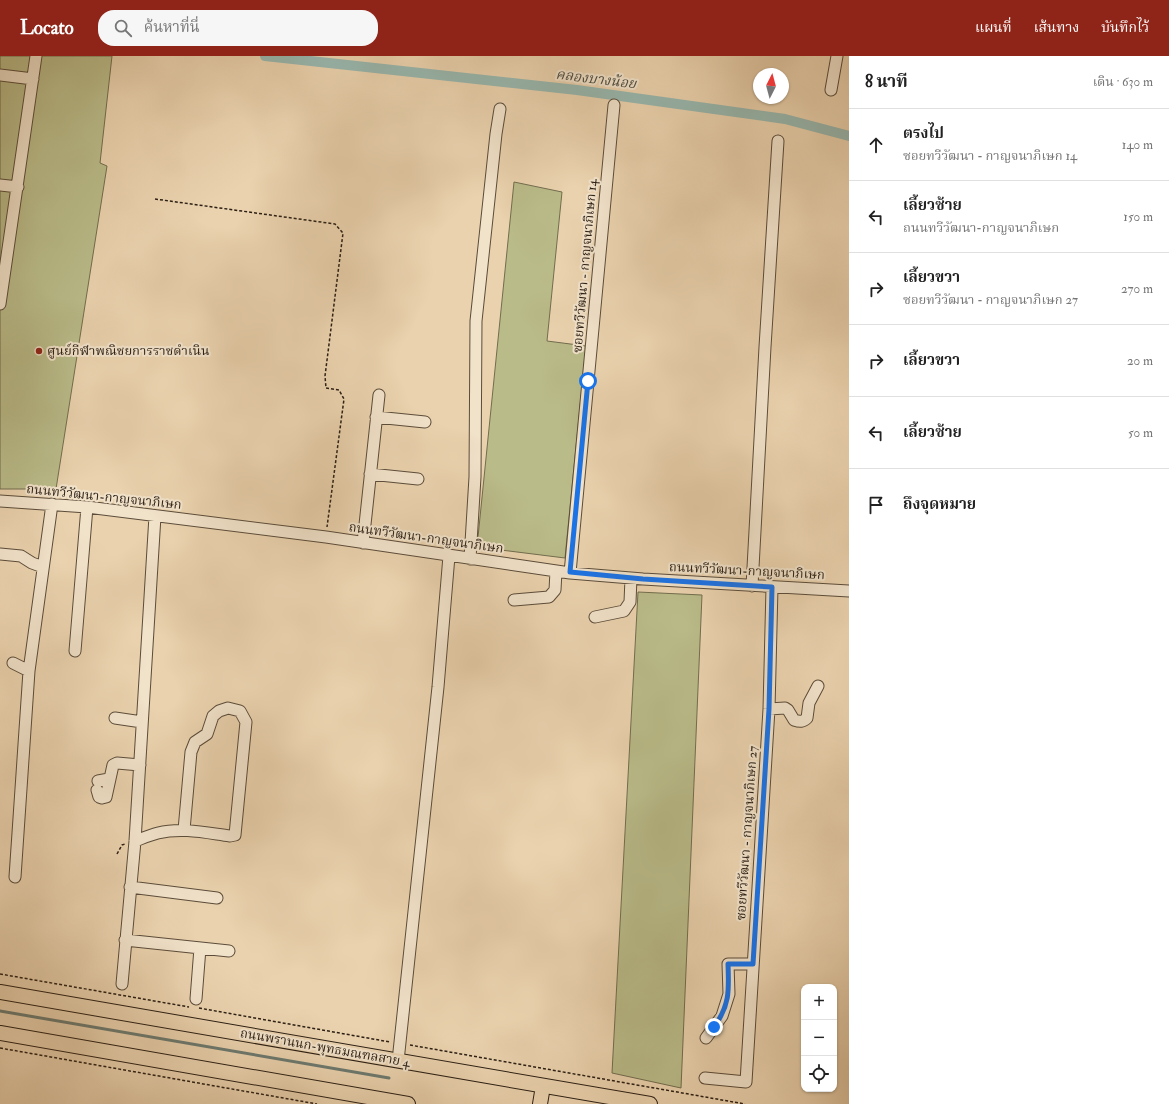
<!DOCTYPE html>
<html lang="th">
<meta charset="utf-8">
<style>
body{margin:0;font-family:"IM FELL Double Pica","Noto Serif Thai",serif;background:#f6f6f6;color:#222}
.controls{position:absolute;right:12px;bottom:12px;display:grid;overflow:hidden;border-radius:8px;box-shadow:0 1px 3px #0004}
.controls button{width:36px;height:36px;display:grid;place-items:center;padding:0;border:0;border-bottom:1px solid #e0e0e0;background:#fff;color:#222;font:20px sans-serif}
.compass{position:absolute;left:753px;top:12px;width:36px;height:36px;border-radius:50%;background:#fff;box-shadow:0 1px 3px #0004;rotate:6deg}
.stop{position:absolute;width:12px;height:12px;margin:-9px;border:3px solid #1a73e8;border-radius:50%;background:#fff}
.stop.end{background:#1a73e8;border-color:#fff;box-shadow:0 1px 4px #0008}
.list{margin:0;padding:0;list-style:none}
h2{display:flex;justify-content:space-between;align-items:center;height:52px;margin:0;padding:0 16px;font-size:17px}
h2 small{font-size:13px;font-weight:400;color:#767676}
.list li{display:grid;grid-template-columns:26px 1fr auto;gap:12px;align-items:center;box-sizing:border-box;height:72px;padding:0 16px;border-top:1px solid #e0e0e0}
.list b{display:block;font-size:15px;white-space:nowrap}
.list p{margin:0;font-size:13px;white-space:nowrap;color:#767676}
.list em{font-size:13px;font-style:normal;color:#767676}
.icon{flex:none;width:22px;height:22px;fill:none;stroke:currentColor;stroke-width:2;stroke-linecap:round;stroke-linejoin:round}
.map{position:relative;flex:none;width:849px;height:1048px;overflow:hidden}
header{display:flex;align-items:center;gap:24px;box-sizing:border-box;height:56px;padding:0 20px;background:#8f2418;color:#fff}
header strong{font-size:19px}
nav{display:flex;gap:22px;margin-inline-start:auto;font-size:14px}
.search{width:280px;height:36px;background:#f6f6f6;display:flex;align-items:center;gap:10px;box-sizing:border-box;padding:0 14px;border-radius:16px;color:#767676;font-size:15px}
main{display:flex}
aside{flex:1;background:#fff}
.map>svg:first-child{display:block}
.green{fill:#b9bb89;stroke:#726d4e}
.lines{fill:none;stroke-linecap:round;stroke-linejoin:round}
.stream{stroke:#6c7a70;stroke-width:3}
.canal{stroke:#98b7ae;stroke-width:10}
.minor-casing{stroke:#5b4c3a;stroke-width:13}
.major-casing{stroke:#2b1f14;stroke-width:16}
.path{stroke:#2b1f14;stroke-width:1.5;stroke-dasharray:3 2;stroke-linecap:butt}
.minor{stroke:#f1e2ca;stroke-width:11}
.major{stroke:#ead2ae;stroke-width:14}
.route{stroke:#1a73e8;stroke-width:5}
.poi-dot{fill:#8f2418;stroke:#f1e2ca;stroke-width:1.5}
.labels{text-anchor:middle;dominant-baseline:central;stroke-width:4;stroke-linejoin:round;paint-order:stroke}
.street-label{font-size:13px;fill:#2b1f14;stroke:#f1e2ca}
.poi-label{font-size:13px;fill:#2b1f14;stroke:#f1e2ca;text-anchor:start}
.water-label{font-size:14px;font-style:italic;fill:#4c4d42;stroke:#f1e2ca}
</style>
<header>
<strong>Locato</strong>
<div class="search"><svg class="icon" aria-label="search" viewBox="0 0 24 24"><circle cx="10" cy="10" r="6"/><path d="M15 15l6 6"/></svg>ค้นหาที่นี่</div>
<nav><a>แผนที่</a><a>เส้นทาง</a><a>บันทึกไว้</a></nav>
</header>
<main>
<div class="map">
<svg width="849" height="1048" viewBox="0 0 849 1048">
<rect width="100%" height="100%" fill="#ead2ae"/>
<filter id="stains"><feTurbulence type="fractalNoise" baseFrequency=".005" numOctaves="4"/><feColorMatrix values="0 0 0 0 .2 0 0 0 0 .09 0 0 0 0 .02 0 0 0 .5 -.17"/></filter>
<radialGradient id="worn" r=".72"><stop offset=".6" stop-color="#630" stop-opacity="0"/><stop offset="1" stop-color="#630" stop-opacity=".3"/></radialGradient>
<path class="green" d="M 0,0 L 112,0 L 100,107 L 107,110 L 56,433 L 0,433 Z
M 514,126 L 562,136 L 547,285 L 586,290 L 565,502 L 477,491 Z
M 638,536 L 702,539 L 681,1032 L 612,1017 Z"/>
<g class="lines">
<path class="stream" d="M 0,955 L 389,1022"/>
<path class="canal" d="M 265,0 L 577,34 L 785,63 L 849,80"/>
<defs>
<path id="minor" d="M 0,19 L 33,23
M 831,34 L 837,0
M 0,129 L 18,131
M 0,248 L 36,0
M 376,361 L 425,366
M 370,418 L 418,423
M 0,445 L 87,451 L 326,481 L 570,517 L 643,523 L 849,535
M 363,487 L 379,339
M 0,498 L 21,500 L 32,507 L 43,511
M 470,503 L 475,421 L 476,265 L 496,78 L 500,53
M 570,517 L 614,49
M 752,530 L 765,291 L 778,85
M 514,544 L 549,541 L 555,534 L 556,515
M 595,561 L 624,555 L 630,546 L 631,522
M 75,595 L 87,451
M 13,607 L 29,615
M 769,653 L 785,652 L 788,654 L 794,664 C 800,666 803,666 807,662 L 809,647 L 818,630
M 115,662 L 142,666
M 98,725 L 109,723
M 97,734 L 99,741 L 102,742 L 106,741 L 113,709 L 117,707 L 140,709
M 135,785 C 143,782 150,779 158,777 C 182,771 207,777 230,780 L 235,779 L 246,666 L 240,655 L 228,652 L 219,655 L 213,660 L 207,678 L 195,686 L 191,696 L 184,774
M 15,821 L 29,615 L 52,448
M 130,831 L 217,842
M 125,884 L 229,895
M 122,928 L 135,785 L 155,460
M 196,943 L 200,892
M 706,982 L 722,960 L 729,938 L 728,908 L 753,908
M 398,1005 L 438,631 L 449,500
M 705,1022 L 746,1026 L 769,653 L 772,531"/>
<path id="major" d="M 0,936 L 650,1048
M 0,977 L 408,1048
M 540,1048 L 543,1030"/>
</defs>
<use href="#minor" class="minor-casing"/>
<use href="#major" class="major-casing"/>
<path class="path" d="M 155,143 L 335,168 L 343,177 L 325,320 L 326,332 L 339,334 L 344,343 L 327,471
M 117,798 L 122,789 L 125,788
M 0,918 L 189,951
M 199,952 L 390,986
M 410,989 L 745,1048
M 0,992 L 317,1048"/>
<use href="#minor" class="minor"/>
<use href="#major" class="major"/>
</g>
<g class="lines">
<path class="route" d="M 588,325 L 570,516 L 643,523 L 772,531 L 769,653 L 753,908 L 728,908 C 729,934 730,949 714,971"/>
</g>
<circle class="poi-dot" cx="39" cy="295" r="4"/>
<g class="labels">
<g class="street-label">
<text transform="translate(585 210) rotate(-85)">ซอยทวีวัฒนา - กาญจนาภิเษก 14</text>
<text transform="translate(104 441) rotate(6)">ถนนทวีวัฒนา-กาญจนาภิเษก</text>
<text transform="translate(426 482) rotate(8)">ถนนทวีวัฒนา-กาญจนาภิเษก</text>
<text transform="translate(747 515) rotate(3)">ถนนทวีวัฒนา-กาญจนาภิเษก</text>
<text transform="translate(747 777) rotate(-86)">ซอยทวีวัฒนา - กาญจนาภิเษก 27</text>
<text transform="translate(325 992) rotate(10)">ถนนพรานนก-พุทธมณฑลสาย 4</text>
</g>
<g class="poi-label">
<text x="47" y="295">ศูนย์กีฬาพณิชยการราชดำเนิน</text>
</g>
<g class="water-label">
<text transform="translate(596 23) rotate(7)">คลองบางน้อย</text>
</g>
</g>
<rect width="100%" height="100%" filter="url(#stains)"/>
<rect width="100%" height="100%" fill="url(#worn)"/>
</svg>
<div class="controls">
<button>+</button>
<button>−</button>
<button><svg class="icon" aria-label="locate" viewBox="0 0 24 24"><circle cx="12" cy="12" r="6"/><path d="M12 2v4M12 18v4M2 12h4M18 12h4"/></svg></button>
</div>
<svg class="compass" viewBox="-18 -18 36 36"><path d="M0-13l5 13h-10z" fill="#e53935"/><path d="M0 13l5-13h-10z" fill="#767676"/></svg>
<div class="stop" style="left:588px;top:325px"></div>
<div class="stop end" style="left:714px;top:971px"></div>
</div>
<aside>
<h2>8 นาที<small>เดิน · 630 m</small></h2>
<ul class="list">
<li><svg class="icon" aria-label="ahead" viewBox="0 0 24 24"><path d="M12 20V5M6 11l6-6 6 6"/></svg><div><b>ตรงไป</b><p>ซอยทวีวัฒนา - กาญจนาภิเษก 14</p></div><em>140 m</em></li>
<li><svg class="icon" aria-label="left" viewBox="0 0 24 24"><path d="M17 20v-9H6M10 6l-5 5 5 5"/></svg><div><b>เลี้ยวซ้าย</b><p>ถนนทวีวัฒนา-กาญจนาภิเษก</p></div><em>150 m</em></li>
<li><svg class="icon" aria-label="right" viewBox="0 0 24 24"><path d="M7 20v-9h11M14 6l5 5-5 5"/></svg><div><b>เลี้ยวขวา</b><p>ซอยทวีวัฒนา - กาญจนาภิเษก 27</p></div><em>270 m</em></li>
<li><svg class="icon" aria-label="right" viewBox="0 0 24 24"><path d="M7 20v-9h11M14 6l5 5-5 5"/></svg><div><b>เลี้ยวขวา</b></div><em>20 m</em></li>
<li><svg class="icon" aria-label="left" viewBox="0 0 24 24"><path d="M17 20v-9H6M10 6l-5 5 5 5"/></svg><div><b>เลี้ยวซ้าย</b></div><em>50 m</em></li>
<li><svg class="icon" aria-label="arrive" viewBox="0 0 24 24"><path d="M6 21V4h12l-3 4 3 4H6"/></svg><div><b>ถึงจุดหมาย</b></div></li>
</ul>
</aside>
</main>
